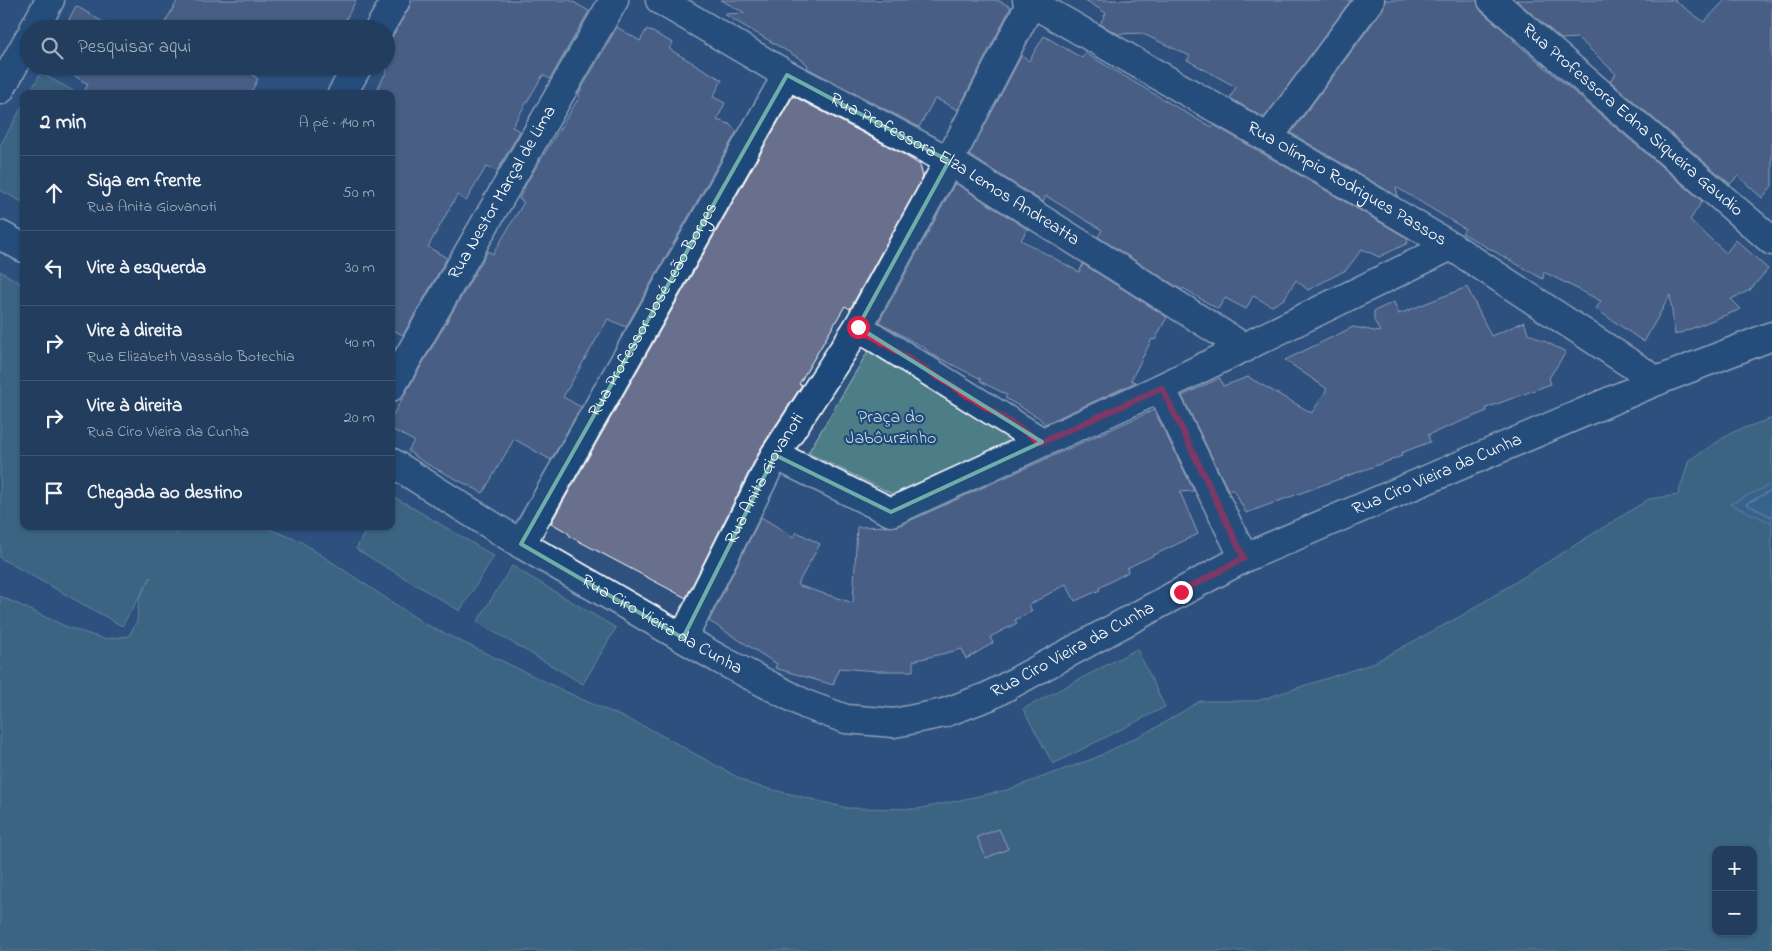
<!DOCTYPE html>
<html lang="pt">
<meta charset="utf-8">
<style>
body{margin:0;font-family:"Indie Flower",sans-serif;background:#2a4464;color:#f1f3f6}
.controls{position:absolute;right:15px;bottom:15px;display:grid;overflow:hidden;border-radius:10px;box-shadow:0 1px 4px #0004}
.controls button{width:45px;height:45px;display:grid;place-items:center;padding:0;border:0;border-bottom:1px solid #3f5673;background:#223d5e;color:#f1f3f6;font:25px sans-serif}
.stop{position:absolute;width:15px;height:15px;margin:-11px;border:4px solid #e11d48;border-radius:50%;background:#fff}
.stop.end{background:#e11d48;border-color:#fff;box-shadow:0 1px 5px #0008}
.list{margin:0;padding:0;list-style:none}
h2{display:flex;justify-content:space-between;align-items:center;height:65px;margin:0;padding:0 20px;font-size:21px}
h2 small{font-size:16px;font-weight:400;color:#a2aebc}
.list li{display:grid;grid-template-columns:32px 1fr auto;gap:15px;align-items:center;box-sizing:border-box;height:75px;padding:0 20px;border-top:1px solid #3f5673}
.list b{display:block;font-size:19px;white-space:nowrap}
.list p{margin:0;font-size:16px;white-space:nowrap;color:#a2aebc}
.list em{font-size:16px;font-style:normal;color:#a2aebc}
.icon{flex:none;width:28px;height:28px;fill:none;stroke:currentColor;stroke-width:2;stroke-linecap:round;stroke-linejoin:round}
.map{position:relative;flex:none;width:1772px;height:951px;overflow:hidden}
.search{position:absolute;background:#223d5e;box-shadow:0 1px 4px #0004;left:20px;top:20px;width:375px;height:55px;display:flex;align-items:center;gap:12px;box-sizing:border-box;padding:0 18px;border-radius:28px;color:#a2aebc;font-size:19px}
.panel{position:absolute;background:#223d5e;box-shadow:0 1px 4px #0004;left:20px;top:90px;width:375px;height:440px;border-radius:10px}
.map>svg:first-child{display:block}
.green{fill:#4e7d87;stroke:#a6bec3;fill-rule:evenodd}
.water{fill:#427a9e;stroke:#8eafc5}
.lines{fill:none;stroke-linecap:round;stroke-linejoin:round}
.shore{stroke:#b3cad8;stroke-width:1}
.building{fill:#686f8e;stroke:#fff}
.street-casing{stroke:#fff;stroke-width:31}
.street{stroke:#1f4a7a;stroke-width:28}
.route{stroke:#e11d48;stroke-width:6}
.marked{fill:none;stroke:#6fada8;stroke-width:4;stroke-linejoin:round}
.labels{text-anchor:middle;dominant-baseline:central;stroke-width:4.5;stroke-linejoin:round;paint-order:stroke}
.street-label{font-size:18px;fill:#fff;stroke:#1f4a7a}
.park-label{font-size:18px;fill:#d3dee1;stroke:#1f4a7a}
</style>
<div class="map">
<svg width="1772" height="951" viewBox="0 0 1772 951">
<rect width="100%" height="100%" fill="#2e517e"/>
<filter id="ink" filterUnits="userSpaceOnUse"><feTurbulence type="fractalNoise" baseFrequency=".02" numOctaves="2"/><feDisplacementMap in="SourceGraphic" scale="10" xChannelSelector="R" yChannelSelector="G"/><feConvolveMatrix kernelMatrix="1 2 1 2 8 2 1 2 1" color-interpolation-filters="sRGB"/></filter>
<g filter="url(#ink)">
<path class="green" d="M 41,73 L 79,94 L 29,94 Z
M 24,103 L 24,203 L 0,190 L 0,146 Z
M 0,271 L 24,285 L 24,526 L 181,526 L 176,535 L 182,526 L 261,526 L 300,541 L 425,624 L 581,699 L 648,728 L 750,784 L 847,808 L 918,809 L 1007,790 L 1095,758 L 1157,727 L 1200,701 L 1257,701 L 1371,664 L 1461,616 L 1649,499 L 1678,495 L 1689,460 L 1733,432 L 1772,418 L 1772,484 L 1730,504 L 1772,523 L 1772,951 L 0,951 L 0,596 L 67,627 L 104,639 L 129,636 L 137,621 L 139,598 L 151,577 L 122,626 L 0,558 ZM 1716,850 L 1753,850 L 1753,932 L 1716,932 Z
M 871,346 L 1016,439 L 893,494 L 808,453 Z
M 391,495 L 494,556 L 460,611 L 356,549 L 368,526 L 391,526 Z
M 512,566 L 616,628 L 583,684 L 477,622 Z
M 1137,649 L 1165,707 L 1053,764 L 1023,709 Z"/>
<path class="water" d="M 1772,484 L 1772,523 L 1730,504 Z"/>
<g class="lines">
<path class="shore" d="M 1772,490 L 1746,504 L 1772,517"/>
</g>
<path class="building" d="M 178,0 L 356,0 L 341,29 L 161,29 Z
M 412,0 L 570,0 L 589,11 L 550,79 L 543,75 L 512,127 L 520,131 L 497,171 L 486,167 L 466,201 L 457,195 L 428,247 L 447,258 L 403,335 L 391,329 L 391,94 L 374,94 L 386,73 L 386,43 L 392,37 L 409,8 Z
M 721,0 L 997,0 L 1011,7 L 958,110 L 935,98 L 919,127 L 807,68 L 808,65 L 802,60 L 724,14 L 745,13 Z
M 1085,0 L 1351,0 L 1264,118 L 1230,98 L 1236,87 L 1187,60 L 1190,56 L 1141,33 L 1118,34 L 1100,24 L 1106,13 Z
M 1385,0 L 1477,0 L 1481,11 L 1515,40 L 1513,40 L 1702,201 L 1690,220 L 1726,253 L 1736,240 L 1768,269 L 1750,290 L 1731,299 L 1741,309 L 1675,335 L 1670,295 L 1644,342 L 1596,309 L 1601,301 L 1544,272 L 1543,279 L 1462,233 L 1465,229 L 1396,187 L 1398,197 L 1291,133 L 1383,9 Z
M 1516,0 L 1674,0 L 1704,22 L 1725,0 L 1772,0 L 1772,186 L 1762,198 L 1738,176 L 1730,184 L 1610,81 L 1616,74 L 1591,50 L 1578,38 L 1561,39 Z
M 76,6 L 115,29 L 64,29 Z
M 617,27 L 640,41 L 647,29 L 673,43 L 669,49 L 722,80 L 713,97 L 725,103 L 717,120 L 729,124 L 737,131 L 626,327 L 608,319 L 563,397 L 581,407 L 551,460 L 514,439 L 483,493 L 425,463 L 408,451 L 414,441 L 391,429 L 391,418 L 488,251 L 493,254 L 524,202 L 519,199 L 527,182 L 580,96 L 578,95 Z
M 1044,36 L 1082,58 L 1085,53 L 1200,121 L 1213,127 L 1214,125 L 1407,238 L 1408,243 L 1379,257 L 1362,249 L 1346,270 L 1308,290 L 1296,280 L 1284,299 L 1272,306 L 1253,296 L 1246,309 L 1225,298 L 1218,309 L 1183,288 L 1182,290 L 1098,237 L 1102,230 L 1046,196 L 1043,202 L 969,155 L 1022,55 L 1029,61 Z
M 58,66 L 258,66 L 253,75 L 258,79 L 250,94 L 83,94 L 88,84 Z
M 793,96 L 903,154 L 920,165 L 923,177 L 850,309 L 845,306 L 799,384 L 802,385 L 761,448 L 686,598 L 571,537 L 567,532 L 551,523 Z
M 955,183 L 1027,229 L 1021,240 L 1079,272 L 1083,264 L 1167,317 L 1155,340 L 1152,339 L 1131,380 L 1136,382 L 1045,424 L 1038,417 L 1005,398 L 1007,395 L 980,381 L 981,379 L 929,353 L 926,349 L 879,322 Z
M 1467,287 L 1491,336 L 1524,322 L 1528,333 L 1566,352 L 1549,378 L 1551,384 L 1486,408 L 1487,411 L 1428,435 L 1430,442 L 1401,453 L 1402,456 L 1246,513 L 1234,490 L 1228,490 L 1182,396 L 1220,378 L 1223,386 L 1248,377 L 1312,413 L 1327,389 L 1285,360 L 1353,327 L 1380,332 L 1374,320 L 1374,311 L 1394,302 L 1399,314 Z
M 1154,410 L 1194,491 L 1180,492 L 1198,534 L 1127,568 L 1128,572 L 1099,588 L 1100,590 L 1075,601 L 1066,584 L 1029,605 L 1032,611 L 1015,620 L 1017,623 L 990,637 L 993,643 L 966,659 L 962,649 L 913,661 L 913,671 L 877,671 L 839,668 L 833,685 L 775,668 L 777,664 L 709,621 L 761,517 L 794,537 L 797,532 L 820,544 L 797,585 L 853,603 L 857,527 L 898,526 Z
M 999,829 L 1008,849 L 986,858 L 977,837 Z"/>
<g class="lines">
<defs>
<g id="street">
<path id="s1" d="M 660,0 L 787,75 L 949,161 L 1245,348"/>
<path id="s2" d="M 1027,0 L 1268,138 L 1451,246 L 1657,381"/>
<path id="s3" d="M 1492,0 L 1772,241"/>
<path d="M 34,29 L 50,0"/>
<path d="M 379,29 L 396,0"/>
<path d="M 0,90 L 29,38"/>
<path d="M 342,94 L 358,66"/>
<path d="M 1268,138 L 1370,0"/>
<path d="M 0,235 L 24,248"/>
<path d="M 858,327 L 1042,442"/>
<path id="s4" d="M 391,387 L 614,0"/>
<path d="M 1161,388 L 1244,558"/>
<path d="M 775,455 L 891,512 L 1161,388 L 1451,246"/>
<path id="s5" d="M 391,462 L 521,544 L 719,659 L 807,705 L 846,719 L 894,723 L 944,713 L 989,696 L 1244,558 L 1657,381 L 1772,336"/>
<path id="s6" d="M 521,544 L 787,75"/>
<path id="s7" d="M 683,638 L 775,455 L 858,327 L 949,161 L 1031,3"/>
</g>
</defs>
<use href="#street" class="street-casing"/>
<use href="#street" class="street"/>
</g>
</g>
<g class="lines" filter="url(#ink)">
<path class="route" d="M 858,327 L 1042,442 L 1162,388 L 1244,558 L 1181,592"/>
</g>
<path d="M0 0H1772V951H0ZM 787,75 L 949,161 L 858,327 L 1042,442 L 891,512 L 775,455 L 683,638 L 521,544 Z" fill="#2e517e" fill-opacity=".55" fill-rule="evenodd"/>
<path class="marked" d="M 787,75 L 949,161 L 858,327 L 1042,442 L 891,512 L 775,455 L 683,638 L 521,544 Z"/>
<g class="labels">
<g class="street-label">
<text stroke="none"><textPath href="#s3" startOffset="185">Rua Professora Edna Siqueira Gaudio</textPath></text>
<text stroke="none"><textPath href="#s1" startOffset="340">Rua Professora Elza Lemos Andreatta</textPath></text>
<text stroke="none"><textPath href="#s2" startOffset="369">Rua Olímpio Rodrigues Passos</textPath></text>
<text stroke="none"><textPath href="#s4" startOffset="224">Rua Nestor Marçal de Lima</textPath></text>
<text stroke="none"><textPath href="#s6" startOffset="269">Rua Professor José Leão Borges</textPath></text>
<text stroke="none"><textPath href="#s5" startOffset="1171">Rua Ciro Vieira da Cunha</textPath></text>
<text stroke="none"><textPath href="#s7" startOffset="179">Rua Anita Giovanoti</textPath></text>
<text stroke="none"><textPath href="#s5" startOffset="316">Rua Ciro Vieira da Cunha</textPath></text>
<text stroke="none"><textPath href="#s5" startOffset="766">Rua Ciro Vieira da Cunha</textPath></text>
</g>
<g class="park-label">
<text x="891" y="418">Praça do<tspan x="891" dy="21">Jabôurzinho</tspan></text>
</g>
</g>
</svg>
<div class="controls">
<button>+</button>
<button>−</button>
</div>
<div class="stop" style="left:858px;top:327px"></div>
<div class="stop end" style="left:1181px;top:592px"></div>
<div class="search"><svg class="icon" aria-label="search" viewBox="0 0 24 24"><circle cx="10" cy="10" r="6"/><path d="M15 15l6 6"/></svg>Pesquisar aqui</div>
<section class="panel">
<h2>2 min<small>A pé · 140 m</small></h2>
<ul class="list">
<li><svg class="icon" aria-label="ahead" viewBox="0 0 24 24"><path d="M12 20V5M6 11l6-6 6 6"/></svg><div><b>Siga em frente</b><p>Rua Anita Giovanoti</p></div><em>50 m</em></li>
<li><svg class="icon" aria-label="left" viewBox="0 0 24 24"><path d="M17 20v-9H6M10 6l-5 5 5 5"/></svg><div><b>Vire à esquerda</b></div><em>30 m</em></li>
<li><svg class="icon" aria-label="right" viewBox="0 0 24 24"><path d="M7 20v-9h11M14 6l5 5-5 5"/></svg><div><b>Vire à direita</b><p>Rua Elizabeth Vassalo Botechia</p></div><em>40 m</em></li>
<li><svg class="icon" aria-label="right" viewBox="0 0 24 24"><path d="M7 20v-9h11M14 6l5 5-5 5"/></svg><div><b>Vire à direita</b><p>Rua Ciro Vieira da Cunha</p></div><em>20 m</em></li>
<li><svg class="icon" aria-label="arrive" viewBox="0 0 24 24"><path d="M6 21V4h12l-3 4 3 4H6"/></svg><div><b>Chegada ao destino</b></div></li>
</ul>
</section>
</div>
